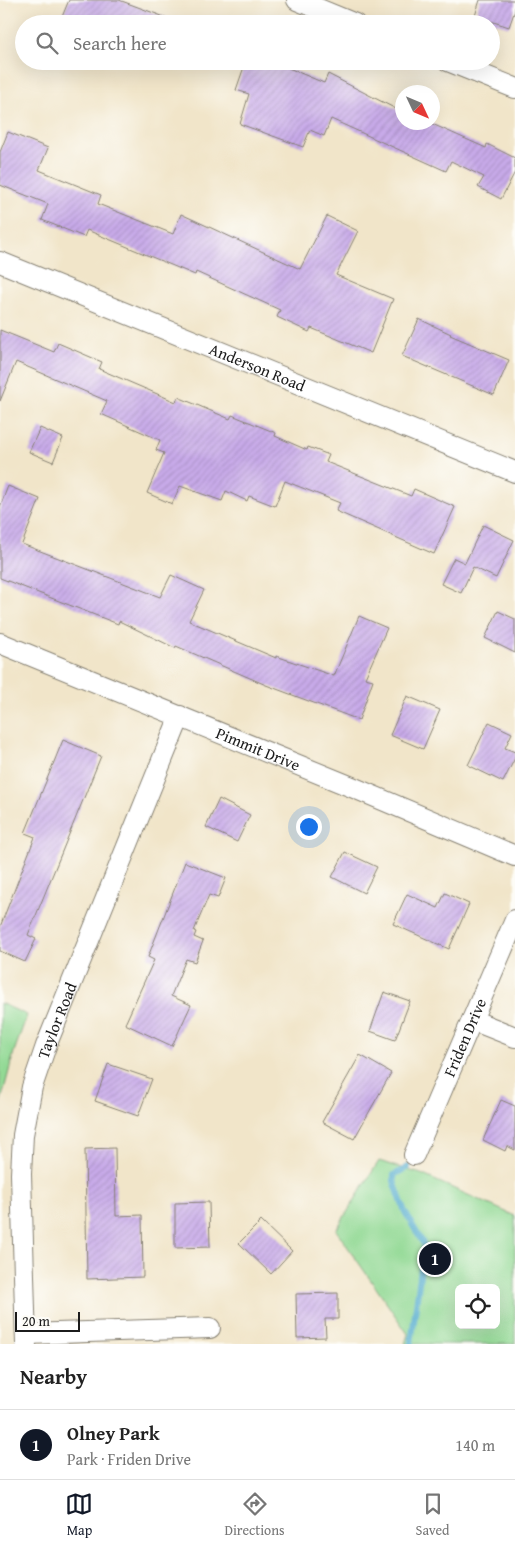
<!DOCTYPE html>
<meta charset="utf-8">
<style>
body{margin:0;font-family:"Gentium Book Plus",serif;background:#f2f2f2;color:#222}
.controls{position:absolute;right:15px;bottom:15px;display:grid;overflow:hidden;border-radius:8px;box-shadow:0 5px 20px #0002}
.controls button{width:45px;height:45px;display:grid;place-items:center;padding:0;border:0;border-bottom:1px solid #e0e0e0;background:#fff;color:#222;font:25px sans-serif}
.compass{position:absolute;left:395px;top:85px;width:45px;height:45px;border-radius:50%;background:#fff;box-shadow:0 5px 20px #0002;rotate:134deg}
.scale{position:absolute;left:15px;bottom:12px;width:65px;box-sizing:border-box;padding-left:5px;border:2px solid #1c1c1c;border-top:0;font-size:14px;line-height:18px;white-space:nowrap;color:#1c1c1c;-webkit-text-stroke:4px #fdfcf7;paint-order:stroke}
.you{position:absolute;left:308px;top:826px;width:18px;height:18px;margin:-12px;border:4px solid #fff;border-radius:50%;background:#1a73e8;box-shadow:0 0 0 8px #1a73e833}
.badge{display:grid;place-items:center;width:32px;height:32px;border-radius:50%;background:#111827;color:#fff;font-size:16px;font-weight:700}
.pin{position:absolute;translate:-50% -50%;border:2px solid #fff;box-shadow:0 1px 5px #0006}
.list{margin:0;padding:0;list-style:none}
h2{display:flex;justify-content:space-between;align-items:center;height:65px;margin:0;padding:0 20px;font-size:21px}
h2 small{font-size:16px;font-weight:400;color:#767676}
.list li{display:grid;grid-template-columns:32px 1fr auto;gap:15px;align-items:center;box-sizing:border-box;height:70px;padding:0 20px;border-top:1px solid #e0e0e0}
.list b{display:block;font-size:19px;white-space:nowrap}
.list p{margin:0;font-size:16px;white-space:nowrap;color:#767676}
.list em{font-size:16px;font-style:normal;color:#767676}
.icon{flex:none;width:28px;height:28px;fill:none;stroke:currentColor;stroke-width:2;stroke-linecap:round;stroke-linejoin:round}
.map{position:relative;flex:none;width:515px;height:1344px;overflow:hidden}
.search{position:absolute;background:#fff;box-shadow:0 5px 20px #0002;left:15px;right:15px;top:15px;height:55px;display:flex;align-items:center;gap:12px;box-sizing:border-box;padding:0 18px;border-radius:28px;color:#767676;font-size:19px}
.sheet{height:135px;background:#fff}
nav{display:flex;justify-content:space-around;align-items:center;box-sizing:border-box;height:70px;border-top:1px solid #e0e0e0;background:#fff;font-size:14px;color:#767676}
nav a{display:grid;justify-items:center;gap:2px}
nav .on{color:#111827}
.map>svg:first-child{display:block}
.park{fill:#92d994;stroke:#577a58;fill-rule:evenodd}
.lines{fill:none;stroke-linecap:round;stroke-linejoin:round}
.stream{stroke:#4faacd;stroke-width:6}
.building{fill:url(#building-hatch)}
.minor-casing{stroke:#868072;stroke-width:22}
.minor{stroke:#fff;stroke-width:20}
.labels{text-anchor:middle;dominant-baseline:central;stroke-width:4;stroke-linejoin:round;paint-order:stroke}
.street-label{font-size:16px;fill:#1c1c1c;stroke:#fdfcf7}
</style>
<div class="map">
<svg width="515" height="1344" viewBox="0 0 515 1344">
<defs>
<pattern id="building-hatch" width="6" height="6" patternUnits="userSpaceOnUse" patternTransform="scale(1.25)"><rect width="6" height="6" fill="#c8aae9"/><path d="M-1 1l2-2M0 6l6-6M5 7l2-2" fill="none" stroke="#ab92c7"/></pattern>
</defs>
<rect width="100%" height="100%" fill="#fdfcf7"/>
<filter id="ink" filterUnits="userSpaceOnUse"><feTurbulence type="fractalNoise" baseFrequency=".02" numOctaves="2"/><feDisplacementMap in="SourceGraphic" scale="10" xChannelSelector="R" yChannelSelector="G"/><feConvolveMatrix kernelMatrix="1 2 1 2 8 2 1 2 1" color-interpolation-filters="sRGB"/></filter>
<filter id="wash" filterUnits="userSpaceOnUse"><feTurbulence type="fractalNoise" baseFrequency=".0096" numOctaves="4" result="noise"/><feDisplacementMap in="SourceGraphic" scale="20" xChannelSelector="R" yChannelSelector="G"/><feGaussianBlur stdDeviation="1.12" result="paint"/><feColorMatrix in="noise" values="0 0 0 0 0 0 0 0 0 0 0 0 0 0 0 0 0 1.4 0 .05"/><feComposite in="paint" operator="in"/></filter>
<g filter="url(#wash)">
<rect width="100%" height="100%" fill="#f1e5c9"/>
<path class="park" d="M 0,1003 L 27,1015 L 14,1052 L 0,1105 Z
M 379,1161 L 421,1174 L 515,1216 L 515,1344 L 405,1344 L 408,1334 L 336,1230 ZM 459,1288 L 496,1288 L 496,1325 L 459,1325 Z"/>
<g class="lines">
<path class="stream" d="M 408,1167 L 394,1175 L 394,1181 L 405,1212 L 424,1245 L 411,1344"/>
</g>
<g id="blocks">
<path class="building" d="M 69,0 L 119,0 L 178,22 L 178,24 L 59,24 Z
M 480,0 L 515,0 L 515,10 L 509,27 L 475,16 Z
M 246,61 L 272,61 L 324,83 L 328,74 L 402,112 L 402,122 L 430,123 L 486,148 L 487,144 L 515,158 L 515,172 L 501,199 L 478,187 L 484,177 L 451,161 L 446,171 L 331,119 L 324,136 L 310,130 L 303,147 L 240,124 L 249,94 L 236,90 Z
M 8,132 L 48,148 L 39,170 L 101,195 L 98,204 L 173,234 L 181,214 L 300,269 L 327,216 L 358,231 L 336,275 L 393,299 L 371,353 L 311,328 L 309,332 L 277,317 L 280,310 L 196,272 L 195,275 L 87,230 L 84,237 L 42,220 L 48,204 L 0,185 L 0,152 Z
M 419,319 L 451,334 L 450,335 L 509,360 L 494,395 L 402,356 Z
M 0,330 L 54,352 L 58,343 L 102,362 L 99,369 L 176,402 L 178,397 L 230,419 L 232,415 L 276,433 L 275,436 L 307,450 L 308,447 L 329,455 L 326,462 L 411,496 L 414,489 L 455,507 L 434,554 L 336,511 L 340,503 L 285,481 L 275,506 L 249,496 L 247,501 L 226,491 L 222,501 L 180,486 L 172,504 L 147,493 L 164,453 L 156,450 L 160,440 L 101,414 L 107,401 L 16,362 L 0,401 Z
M 40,428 L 63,438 L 53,462 L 29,452 Z
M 8,486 L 40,499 L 22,544 L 160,597 L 171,575 L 204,590 L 189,621 L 276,658 L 276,656 L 334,676 L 359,616 L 387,628 L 365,678 L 373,680 L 359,720 L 266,685 L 176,646 L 175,648 L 119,621 L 118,624 L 0,578 L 0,507 Z
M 483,525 L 514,540 L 496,578 L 473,567 L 461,593 L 441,584 L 454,558 L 465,563 Z
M 498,611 L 515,619 L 515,653 L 485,638 Z
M 407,696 L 440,710 L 423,749 L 390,735 Z
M 489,722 L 512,733 L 505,748 L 515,752 L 515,758 L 503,782 L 468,765 Z
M 63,740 L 101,756 L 28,935 L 36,939 L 25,962 L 0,951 L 0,927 L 35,837 L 25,833 Z
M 219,799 L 250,815 L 237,842 L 206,827 Z
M 345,852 L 377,867 L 364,893 L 332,877 Z
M 185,862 L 226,878 L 218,898 L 209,895 L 194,931 L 196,932 L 194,937 L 203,941 L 195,962 L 186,959 L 171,996 L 191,1005 L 172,1046 L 125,1024 L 154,960 L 148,957 Z
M 445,893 L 469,904 L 449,949 L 393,924 L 407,894 L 438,908 Z
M 384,992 L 410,1001 L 395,1040 L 370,1031 Z
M 360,1055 L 391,1073 L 354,1139 L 322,1122 Z
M 108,1064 L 152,1079 L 138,1116 L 95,1101 Z
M 501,1100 L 515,1106 L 515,1150 L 507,1146 L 505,1151 L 483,1140 Z
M 115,1148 L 116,1216 L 142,1215 L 143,1277 L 87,1279 L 85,1149 Z
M 209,1202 L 210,1247 L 175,1248 L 175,1203 Z
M 261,1221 L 292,1251 L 271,1274 L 239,1243 Z
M 338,1293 L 338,1319 L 325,1319 L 326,1337 L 297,1338 L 296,1294 Z"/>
</g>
</g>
<g filter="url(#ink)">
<use href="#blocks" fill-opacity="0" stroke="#868072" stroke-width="1"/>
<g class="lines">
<defs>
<g id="minor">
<path d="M 297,0 L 355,24"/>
<path d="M 448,61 L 515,88"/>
<path id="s1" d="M 0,262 L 515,472"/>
<path id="s2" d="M 0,643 L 352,787 L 515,856"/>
<path d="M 472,1020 L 515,1037"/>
<path id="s3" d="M 414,1155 L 515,920"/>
<path d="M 26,1334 L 210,1328"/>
<path id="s4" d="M 26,1344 L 21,1174 L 23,1135 L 32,1087 L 46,1046 L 180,716"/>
</g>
</defs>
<use href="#minor" class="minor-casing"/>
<use href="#minor" class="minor"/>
</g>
</g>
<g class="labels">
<g class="street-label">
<text stroke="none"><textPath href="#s1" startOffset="278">Anderson Road</textPath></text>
<text stroke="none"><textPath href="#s2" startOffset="279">Pimmit Drive</textPath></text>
<text stroke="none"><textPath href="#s4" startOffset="329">Taylor Road</textPath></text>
<text stroke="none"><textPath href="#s3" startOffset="128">Friden Drive</textPath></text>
</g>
</g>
</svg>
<div class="controls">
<button><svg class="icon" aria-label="locate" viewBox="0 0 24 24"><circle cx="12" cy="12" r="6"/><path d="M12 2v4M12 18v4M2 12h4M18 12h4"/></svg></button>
</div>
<svg class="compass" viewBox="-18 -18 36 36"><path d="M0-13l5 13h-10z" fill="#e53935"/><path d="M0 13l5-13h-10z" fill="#767676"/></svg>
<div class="scale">20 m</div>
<div class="you"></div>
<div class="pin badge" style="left:435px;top:1259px">1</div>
<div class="search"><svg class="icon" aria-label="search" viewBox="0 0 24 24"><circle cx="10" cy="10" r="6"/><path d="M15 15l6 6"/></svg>Search here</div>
</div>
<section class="sheet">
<h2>Nearby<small></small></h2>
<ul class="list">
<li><span class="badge">1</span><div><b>Olney Park</b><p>Park · Friden Drive</p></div><em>140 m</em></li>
</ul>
</section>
<nav>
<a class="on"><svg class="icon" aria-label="map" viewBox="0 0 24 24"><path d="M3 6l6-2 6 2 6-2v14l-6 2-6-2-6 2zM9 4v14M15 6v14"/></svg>Map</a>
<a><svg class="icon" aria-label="directions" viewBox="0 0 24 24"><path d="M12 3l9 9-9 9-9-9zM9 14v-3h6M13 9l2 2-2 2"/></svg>Directions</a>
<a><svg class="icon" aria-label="saved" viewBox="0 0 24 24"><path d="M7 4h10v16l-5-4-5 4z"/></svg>Saved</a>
</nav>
